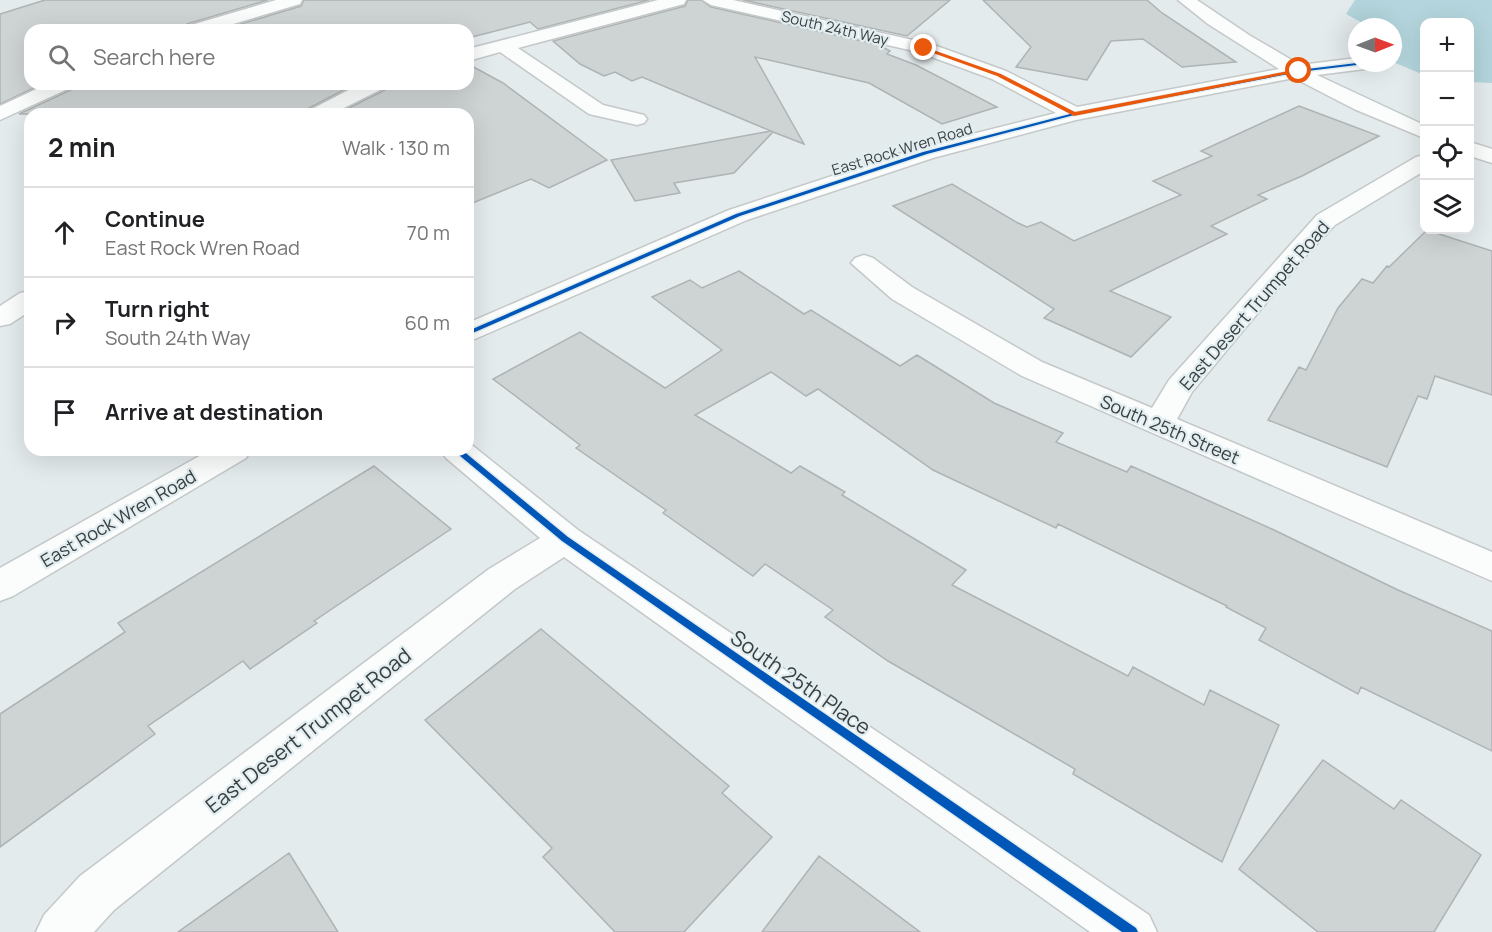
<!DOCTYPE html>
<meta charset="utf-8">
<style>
body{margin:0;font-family:Manrope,sans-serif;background:#f6f6f6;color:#202124}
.controls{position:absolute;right:18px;top:18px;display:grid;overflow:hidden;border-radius:12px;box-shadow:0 6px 24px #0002}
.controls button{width:54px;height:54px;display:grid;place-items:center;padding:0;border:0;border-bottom:2px solid #e0e0e0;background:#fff;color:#202124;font:30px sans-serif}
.compass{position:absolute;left:1348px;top:18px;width:54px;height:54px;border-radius:50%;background:#fff;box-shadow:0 6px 24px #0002;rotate:89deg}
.stop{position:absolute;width:18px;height:18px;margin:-14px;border:4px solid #ea580c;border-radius:50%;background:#fff}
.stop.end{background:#ea580c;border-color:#fff;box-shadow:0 2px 6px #0008}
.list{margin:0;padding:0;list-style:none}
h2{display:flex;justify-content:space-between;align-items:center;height:78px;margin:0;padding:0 24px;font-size:26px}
h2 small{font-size:20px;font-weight:400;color:#757577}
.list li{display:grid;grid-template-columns:39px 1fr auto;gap:18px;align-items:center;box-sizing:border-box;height:90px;padding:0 24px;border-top:2px solid #e0e0e0}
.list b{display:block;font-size:22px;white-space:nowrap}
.list p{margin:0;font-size:20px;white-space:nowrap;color:#757577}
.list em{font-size:20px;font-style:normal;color:#757577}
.icon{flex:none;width:33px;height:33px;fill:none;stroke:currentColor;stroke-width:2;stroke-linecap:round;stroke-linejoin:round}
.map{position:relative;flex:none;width:1492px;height:932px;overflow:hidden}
.search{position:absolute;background:#fff;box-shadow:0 6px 24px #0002;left:24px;top:24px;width:450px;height:66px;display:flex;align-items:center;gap:15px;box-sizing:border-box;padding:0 21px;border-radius:18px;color:#757577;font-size:22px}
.panel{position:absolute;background:#fff;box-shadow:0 6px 24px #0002;left:24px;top:108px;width:450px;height:348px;border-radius:18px}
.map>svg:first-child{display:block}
.green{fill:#b4d5dd}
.building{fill:#ced3d4;stroke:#aeb3b4;stroke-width:1.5}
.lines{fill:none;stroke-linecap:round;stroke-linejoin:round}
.minor-casing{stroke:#c4c8c9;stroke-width:3}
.minor{fill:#fbfcfc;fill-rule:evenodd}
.cycleway-casing{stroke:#e1edf0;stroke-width:3}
.cycleway{fill:#0057b8;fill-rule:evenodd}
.route{fill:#ea580c}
.labels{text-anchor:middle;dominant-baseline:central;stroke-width:4.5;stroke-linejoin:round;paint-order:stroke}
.far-street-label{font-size:15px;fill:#393e3f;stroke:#e1edf0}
.street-label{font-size:18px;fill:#393e3f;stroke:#e1edf0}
.near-street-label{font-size:21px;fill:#393e3f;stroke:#e1edf0}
</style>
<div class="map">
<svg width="1492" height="932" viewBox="0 0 1492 932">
<rect width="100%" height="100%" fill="#e4ebec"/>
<path class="green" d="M 1355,0 L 1492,0 L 1492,83 L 1470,82 L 1470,22 L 1424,22 L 1424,75 L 1393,62 L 1393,56 L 1403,46 L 1393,40 L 1393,27 L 1370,27 L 1346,14 Z"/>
<path class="building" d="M 45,0 L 268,0 L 187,24 L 183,30 L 30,30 L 30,84 L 42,84 L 0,104 L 0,14 Z
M 304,0 L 649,0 L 538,29 L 530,22 L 468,38 L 468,30 L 221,30 L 301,6 Z
M 688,0 L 701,0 L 711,7 L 879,45 L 890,51 L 887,54 L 916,65 L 997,107 L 942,124 L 869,83 L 755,57 L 804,144 L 773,132 L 734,173 L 674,183 L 680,193 L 635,201 L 611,160 L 771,131 L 642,77 L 632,81 L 615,72 L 604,76 L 580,64 L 553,41 L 685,6 Z
M 743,0 L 950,0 L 907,36 Z
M 983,0 L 1147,0 L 1162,13 L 1236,62 L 1182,67 L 1143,39 L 1111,41 L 1087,80 L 1016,67 L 1031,47 Z
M 468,64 L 503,83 L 607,160 L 549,188 L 531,179 L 468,205 L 468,114 L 337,114 L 385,90 L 389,84 L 468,84 Z
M 75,84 L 355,84 L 309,108 L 305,114 L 19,114 L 71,90 Z
M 1299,106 L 1379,136 L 1302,176 L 1258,195 L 1267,199 L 1211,226 L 1227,234 L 1110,291 L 1171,317 L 1131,357 L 1044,318 L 1054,309 L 893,206 L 952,184 L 1018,223 L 1027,227 L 1041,222 L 1074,241 L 1181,195 L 1153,181 L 1212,156 L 1201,151 Z
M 1427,230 L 1492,251 L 1492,395 L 1435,376 L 1427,399 L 1418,396 L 1387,467 L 1268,420 L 1299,367 L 1306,370 L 1338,308 L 1362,279 L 1373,283 L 1387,266 L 1389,267 Z
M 739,271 L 804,314 L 811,310 L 900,366 L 917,355 L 994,403 L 1063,433 L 1056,442 L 1127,472 L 1131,466 L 1272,529 L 1398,590 L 1492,631 L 1492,751 L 1361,687 L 1358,694 L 1259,640 L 1266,628 L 1226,607 L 1227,606 L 1058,524 L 1056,528 L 933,470 L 818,389 L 806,396 L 771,372 L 695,415 L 791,473 L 800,466 L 845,492 L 842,495 L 966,570 L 952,585 L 1128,676 L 1133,667 L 1204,705 L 1210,690 L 1279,725 L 1222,862 L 1073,774 L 1075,769 L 888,661 L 825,617 L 833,610 L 765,564 L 753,576 L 663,513 L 666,510 L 576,448 L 580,445 L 493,379 L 580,332 L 665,388 L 722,350 L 652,297 L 690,280 L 702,288 Z
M 374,466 L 451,529 L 314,621 L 317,623 L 250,669 L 243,661 L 148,726 L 155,734 L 0,847 L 0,714 L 125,632 L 118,623 Z
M 541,629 L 729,786 L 722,793 L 772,837 L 684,932 L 615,932 L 543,857 L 552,848 L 425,720 Z
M 1323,760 L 1394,809 L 1401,800 L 1481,855 L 1434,932 L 1318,932 L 1239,869 Z
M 289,853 L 338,932 L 178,932 Z
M 819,856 L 920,932 L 762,932 Z"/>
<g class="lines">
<defs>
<path id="minor" d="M 276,0 L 302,0 L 300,4 L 213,30 L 185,30 L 188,26 Z
M 658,0 L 686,0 L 684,4 L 518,48 L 603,105 L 644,115 L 647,119 L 644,123 L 637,125 L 589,114 L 500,52 L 468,61 L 468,49 Z
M 703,0 L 733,0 L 931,44 L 1006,71 L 1077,107 L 1279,69 L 1208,24 L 1178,0 L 1197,0 L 1249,35 L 1300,65 L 1357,58 L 1357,63 L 1374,63 L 1372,67 L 1365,69 L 1317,75 L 1424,125 L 1424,138 L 1354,109 L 1294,78 L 1076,120 L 933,158 L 747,220 L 468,342 L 468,323 L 729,210 L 917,148 L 1056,113 L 992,79 L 918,52 L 711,5 Z
M 47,84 L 73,84 L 70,88 L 0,120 L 0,106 Z
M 360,84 L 387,84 L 384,88 L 332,114 L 307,114 L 310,110 Z
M 1470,142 L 1492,149 L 1492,163 L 1470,156 Z
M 1424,155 L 1424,171 L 1335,225 L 1302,260 L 1192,392 L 1177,419 L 1492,552 L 1492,581 L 1022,376 L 892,299 L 851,263 L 855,258 L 864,255 L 873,258 L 912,287 L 1042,362 L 1152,408 L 1169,380 L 1317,215 L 1416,157 Z
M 30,291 L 30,311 L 10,324 L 0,326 L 0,306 L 20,293 Z
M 468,442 L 578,530 L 1149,915 L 1157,932 L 1090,932 L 564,557 L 515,589 L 114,910 L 94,932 L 36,932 L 44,915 L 80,876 L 489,569 L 540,538 L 446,458 L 441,450 L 468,450 Z
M 210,450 L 251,450 L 246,458 L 13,596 L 0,601 L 0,568 Z"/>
</defs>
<use href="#minor" class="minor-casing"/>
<use href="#minor" class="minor"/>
<defs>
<path id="cycleway" d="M 1357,63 L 1367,63 L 1365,64 L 1299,72 L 1074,115 L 927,154 L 740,216 L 468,335 L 468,331 L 736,214 L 923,152 L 1074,113 L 1299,70 Z
M 453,450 L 462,450 L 568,537 L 1136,928 L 1138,932 L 1122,932 L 562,541 Z"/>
</defs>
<use href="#cycleway" class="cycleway-casing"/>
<use href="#cycleway" class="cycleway"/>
</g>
<path class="route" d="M 922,46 L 1001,74 L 1075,112 L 1299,69 L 1302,71 L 1074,116 L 997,76 L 922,49 Z"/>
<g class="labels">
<g class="far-street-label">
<text transform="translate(835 28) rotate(13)">South 24th Way</text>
<text transform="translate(902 149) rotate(-17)">East Rock Wren Road</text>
</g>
<g class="street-label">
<text transform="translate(1254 305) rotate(-49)">East Desert Trumpet Road</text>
<text transform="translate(1170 429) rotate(23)">South 25th Street</text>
<text transform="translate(118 518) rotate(-30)">East Rock Wren Road</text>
</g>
<g class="near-street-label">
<text transform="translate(801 682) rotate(35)">South 25th Place</text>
<text transform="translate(308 730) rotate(-38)">East Desert Trumpet Road</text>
</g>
</g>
</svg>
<div class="controls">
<button>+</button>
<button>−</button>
<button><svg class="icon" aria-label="locate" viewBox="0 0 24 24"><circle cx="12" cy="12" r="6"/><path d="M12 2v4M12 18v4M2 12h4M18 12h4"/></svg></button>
<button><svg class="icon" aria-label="layers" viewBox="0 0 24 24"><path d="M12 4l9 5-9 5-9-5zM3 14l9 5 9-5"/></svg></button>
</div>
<svg class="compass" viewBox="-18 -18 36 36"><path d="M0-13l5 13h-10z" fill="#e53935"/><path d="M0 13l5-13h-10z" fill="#757577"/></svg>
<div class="stop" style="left:1299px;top:71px"></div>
<div class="stop end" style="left:924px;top:48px"></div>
<div class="search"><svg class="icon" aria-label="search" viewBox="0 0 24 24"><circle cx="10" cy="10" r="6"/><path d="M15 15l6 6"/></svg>Search here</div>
<section class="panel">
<h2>2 min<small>Walk · 130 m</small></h2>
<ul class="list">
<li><svg class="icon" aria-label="ahead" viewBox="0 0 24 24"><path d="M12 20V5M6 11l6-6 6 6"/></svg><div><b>Continue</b><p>East Rock Wren Road</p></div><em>70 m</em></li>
<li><svg class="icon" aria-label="right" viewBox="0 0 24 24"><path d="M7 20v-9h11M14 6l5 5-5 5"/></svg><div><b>Turn right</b><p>South 24th Way</p></div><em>60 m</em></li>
<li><svg class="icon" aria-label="arrive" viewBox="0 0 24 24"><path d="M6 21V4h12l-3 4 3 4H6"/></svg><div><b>Arrive at destination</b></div></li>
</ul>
</section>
</div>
